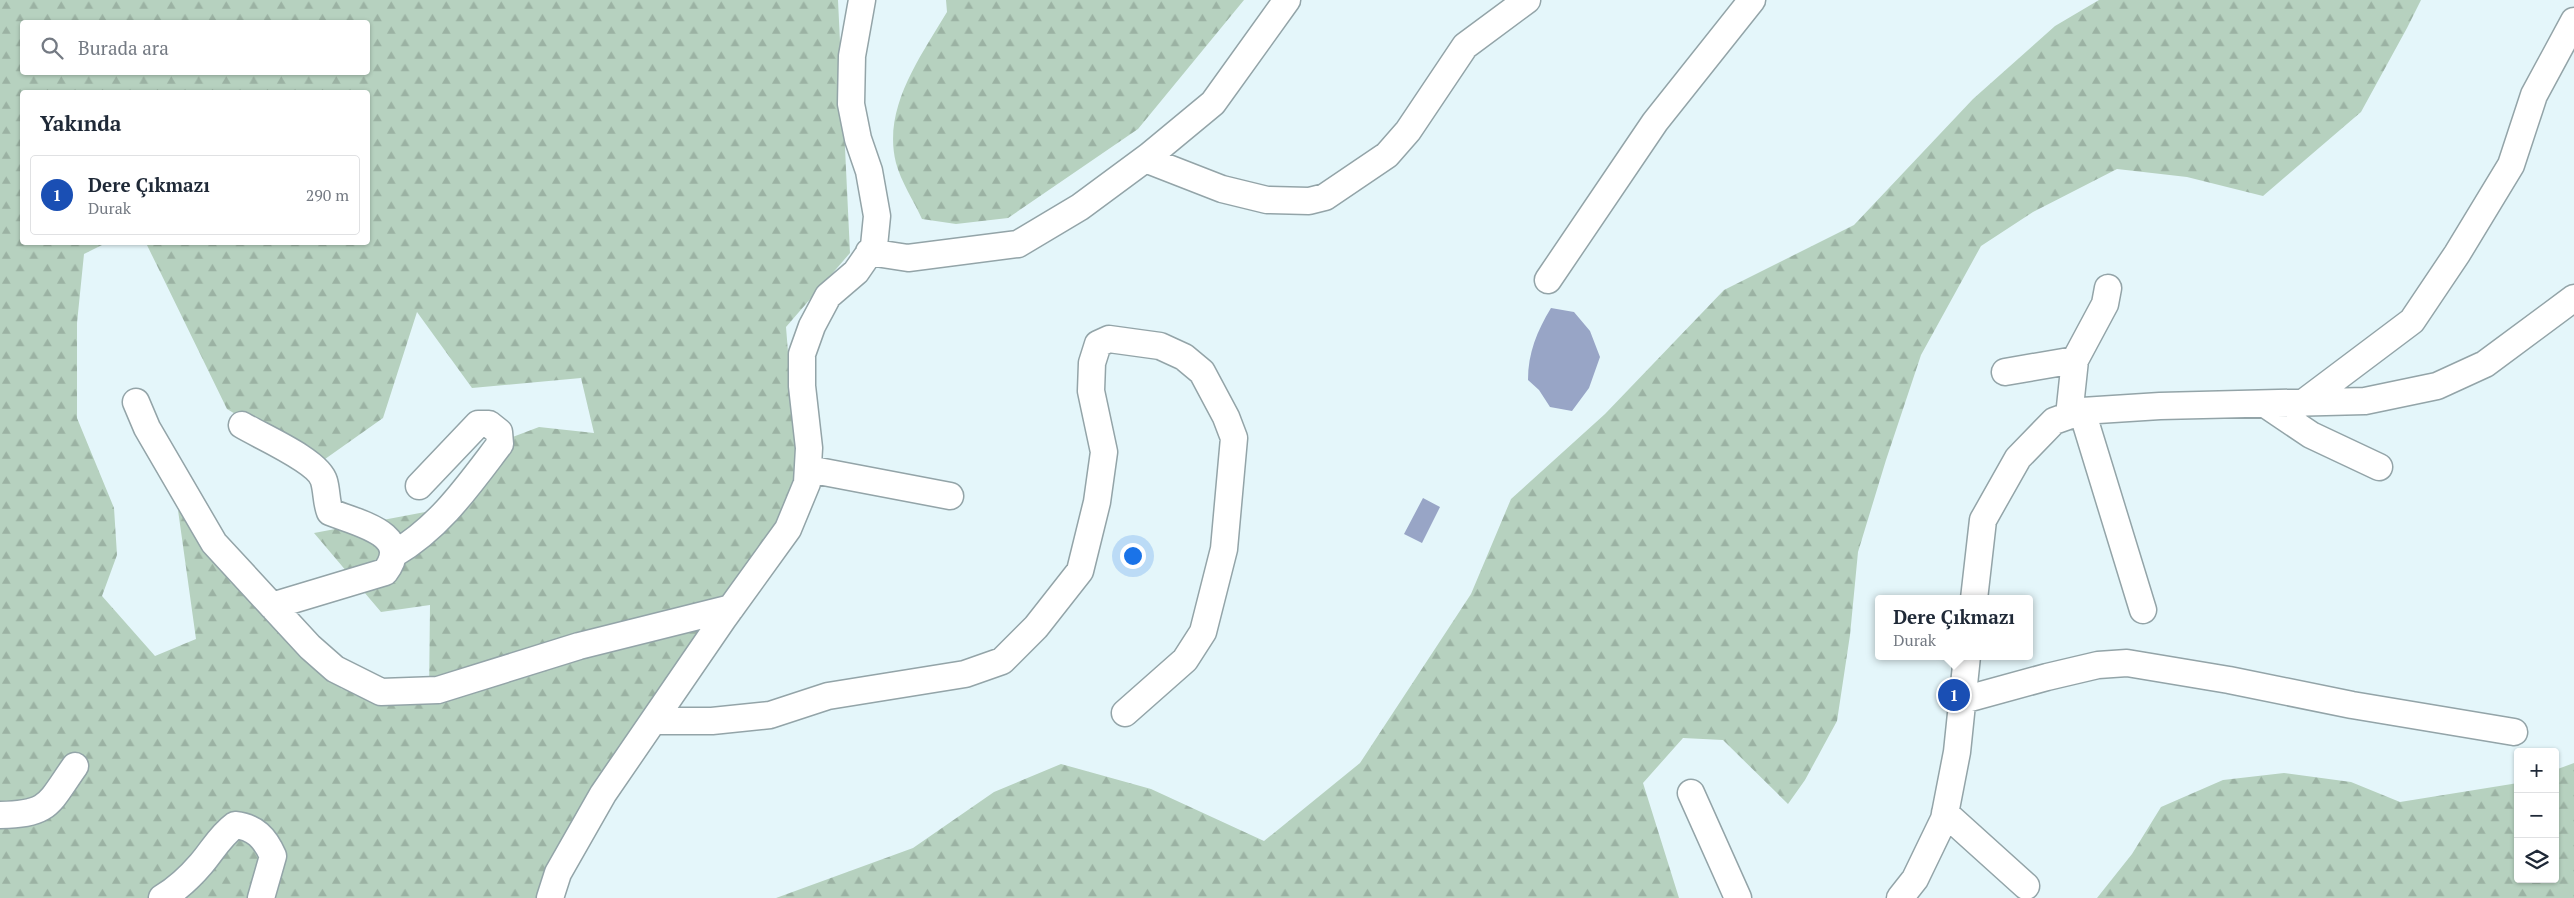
<!DOCTYPE html>
<html lang="tr">
<meta charset="utf-8">
<style>
body{margin:0;font-family:"PT Serif",serif;background:#f2f2f3;color:#1f2937}
.controls{position:absolute;right:15px;bottom:15px;display:grid;overflow:hidden;border-radius:5px;box-shadow:0 1px 4px #0004}
.controls button{width:45px;height:45px;display:grid;place-items:center;padding:0;border:0;border-bottom:1px solid #e0e1e3;background:#fff;color:#1f2937;font:25px sans-serif}
.you{position:absolute;left:1132px;top:555px;width:18px;height:18px;margin:-12px;border:4px solid #fff;border-radius:50%;background:#1a73e8;box-shadow:0 0 0 8px #1a73e833}
.badge{display:grid;place-items:center;width:32px;height:32px;border-radius:50%;background:#ca4689;color:#fff;font-size:16px;font-weight:700}
.pin{position:absolute;translate:-50% -50%;border:2px solid #fff;box-shadow:0 1px 5px #0006}
.popup{position:absolute;left:1875px;top:595px;width:158px;height:65px;box-sizing:border-box;display:grid;place-content:center;border-radius:5px;background:#fff;filter:drop-shadow(0 1px 4px #0005);font-size:16px;white-space:nowrap;color:#747a83}
.popup b{font-size:19px;color:#1f2937}
.popup::after{content:'';position:absolute;left:50%;top:100%;margin-left:-10px;border:10px solid transparent;border-top-color:#fff}
.list{margin:0;padding:0;list-style:none}
h2{display:flex;justify-content:space-between;align-items:center;height:65px;margin:0;padding:0 20px;font-size:21px}
h2 small{font-size:16px;font-weight:400;color:#747a83}
.list li{display:grid;grid-template-columns:32px 1fr auto;gap:15px;align-items:center;box-sizing:border-box;height:80px;margin:0 10px 10px;padding:0 10px;border:1px solid #e0e1e3;border-radius:5px}
.list b{display:block;font-size:19px;white-space:nowrap}
.list p{margin:0;font-size:16px;white-space:nowrap;color:#747a83}
.list em{font-size:16px;font-style:normal;color:#747a83}
.icon{flex:none;width:28px;height:28px;fill:none;stroke:currentColor;stroke-width:2;stroke-linecap:round;stroke-linejoin:round}
.map{position:relative;flex:none;width:2574px;height:898px;overflow:hidden}
.search{position:absolute;background:#fff;box-shadow:0 1px 4px #0004;left:20px;top:20px;width:350px;height:55px;display:flex;align-items:center;gap:12px;box-sizing:border-box;padding:0 18px;border-radius:5px;color:#747a83;font-size:19px}
.panel{position:absolute;background:#fff;box-shadow:0 1px 4px #0004;left:20px;top:90px;width:350px;height:155px;border-radius:5px}
.map>svg:first-child{display:block}
.forest{fill:url(#forest-firs);fill-rule:evenodd}
.water{fill:#98a5c6}
.lines{fill:none;stroke-linecap:round;stroke-linejoin:round}
.minor-casing{stroke:#93a4a8;stroke-width:29}
.minor{stroke:#fff;stroke-width:26}
</style>
<div class="map">
<svg width="2574" height="898" viewBox="0 0 2574 898">
<defs>
<pattern id="forest-firs" width="22" height="20" patternUnits="userSpaceOnUse" patternTransform="scale(1.25)"><rect width="22" height="20" fill="#b6d1bf"/><path d="M5 1l3.5 6h-7zM16 11l3.5 6h-7z" fill="#9bb2a3"/></pattern>
</defs>
<rect width="100%" height="100%" fill="#e4f6fa"/>
<path class="forest" d="M 0,0 L 838,0 L 850,253 L 786,327 L 799,489 L 540,898 L 0,898 ZM 22,22 L 368,22 L 368,72 L 22,72 ZM 22,92 L 368,92 L 368,242 L 146,243 L 227,409 L 318,464 L 383,418 L 417,312 L 472,388 L 581,378 L 594,433 L 539,427 L 486,447 L 441,509 L 314,533 L 381,612 L 430,605 L 429,696 L 342,689 L 178,510 L 196,639 L 155,656 L 102,596 L 117,555 L 114,508 L 77,418 L 77,323 L 84,254 L 108,242 L 22,242 Z
M 946,0 L 1244,0 L 1138,129 L 1008,218 L 956,224 L 922,219 C 914,201 901,182 896,163 C 882,108 921,56 947,12 Z
M 2099,0 L 2421,0 L 2407,28 L 2361,112 L 2263,196 L 2187,177 L 2117,169 L 2033,212 L 1981,246 L 1921,355 L 1886,460 L 1858,552 L 1850,635 L 1837,721 L 1805,780 L 1788,804 L 1723,740 L 1683,738 L 1643,783 L 1679,898 L 776,898 L 913,848 L 994,792 L 1061,764 L 1151,789 L 1264,841 L 1360,763 L 1471,594 L 1511,499 L 1605,414 L 1724,290 L 1854,225 L 1973,99 L 2055,26 Z
M 2574,763 L 2574,898 L 2097,898 L 2132,854 L 2161,807 L 2223,780 L 2284,773 L 2351,782 L 2400,802 L 2518,783 L 2518,879 L 2555,879 L 2555,770 Z"/>
<path class="water" d="M 1551,308 L 1574,312 L 1590,331 L 1600,357 L 1589,388 L 1572,411 L 1550,407 L 1539,390 L 1528,380 C 1528,353 1537,331 1551,308 Z
M 1423,498 L 1440,507 L 1422,543 L 1404,534 Z"/>
<g class="lines">
<defs>
<path id="minor" d="M 1145,159 L 1222,189 L 1267,200 L 1309,201 L 1325,197 L 1387,155 L 1408,131 L 1465,46 L 1527,0
M 869,252 L 908,258 L 1018,244 L 1080,207 L 1149,156 L 1213,103 L 1287,0
M 1548,280 L 1655,122 L 1752,0
M 2005,372 L 2075,360
M 136,402 L 147,428 L 214,543 L 310,647 L 335,669 L 381,692 L 438,690 L 579,646 L 731,608
M 2303,403 L 2412,321 L 2457,254 L 2511,165 L 2534,95 L 2574,21
M 2265,404 L 2311,435 L 2379,467
M 2082,411 L 2143,610
M 2069,416 L 2075,360 L 2105,304 L 2108,288
M 242,425 C 260,436 319,461 324,481 C 327,491 326,502 330,512 C 357,523 414,534 385,572 L 272,606
M 808,469 L 950,496
M 394,554 C 440,527 468,486 500,444 L 499,432 L 489,424 L 478,424 L 419,486
M 1974,599 L 1983,520 L 2018,458 L 2054,421 L 2082,411 L 2160,406 L 2365,401 L 2437,386 L 2485,364 L 2574,298
M 1963,700 L 2047,677 L 2098,665 L 2127,663 L 2229,680 L 2352,705 L 2514,732
M 655,721 L 712,721 L 770,715 L 828,696 L 965,674 L 1002,661 L 1036,627 L 1080,571 L 1097,502 L 1104,452 L 1091,391 L 1092,363 L 1098,344 L 1109,339 L 1160,346 L 1184,357 L 1202,372 L 1226,417 L 1234,438 L 1224,549 L 1203,632 L 1185,660 L 1125,713
M 1691,793 L 1738,898
M 1945,813 L 2026,886
M 0,815 C 50,814 48,804 75,766
M 162,898 C 177,889 189,878 201,864 C 213,850 220,836 235,825 C 255,827 265,838 273,856 L 261,898
M 550,898 L 558,873 L 603,794 L 723,619 L 788,529 L 807,483 L 809,448 L 802,386 L 802,354 L 812,326 L 828,296 L 856,272 L 874,246 L 877,216 L 869,171 L 858,139 L 851,104 L 852,56 L 862,0
M 1900,898 L 1915,879 L 1944,819 L 1957,752 L 1967,656"/>
</defs>
<use href="#minor" class="minor-casing"/>
<use href="#minor" class="minor"/>
</g>
</svg>
<div class="controls">
<button>+</button>
<button>−</button>
<button><svg class="icon" aria-label="layers" viewBox="0 0 24 24"><path d="M12 4l9 5-9 5-9-5zM3 14l9 5 9-5"/></svg></button>
</div>
<div class="you"></div>
<div class="pin badge" style="left:1954px;top:695px;background:#1a4fb4">1</div>
<div class="popup"><b>Dere Çıkmazı</b>Durak</div>
<div class="search"><svg class="icon" aria-label="search" viewBox="0 0 24 24"><circle cx="10" cy="10" r="6"/><path d="M15 15l6 6"/></svg>Burada ara</div>
<section class="panel">
<h2>Yakında<small></small></h2>
<ul class="list">
<li><span class="badge" style="background:#1a4fb4">1</span><div><b>Dere Çıkmazı</b><p>Durak</p></div><em>290 m</em></li>
</ul>
</section>
</div>
